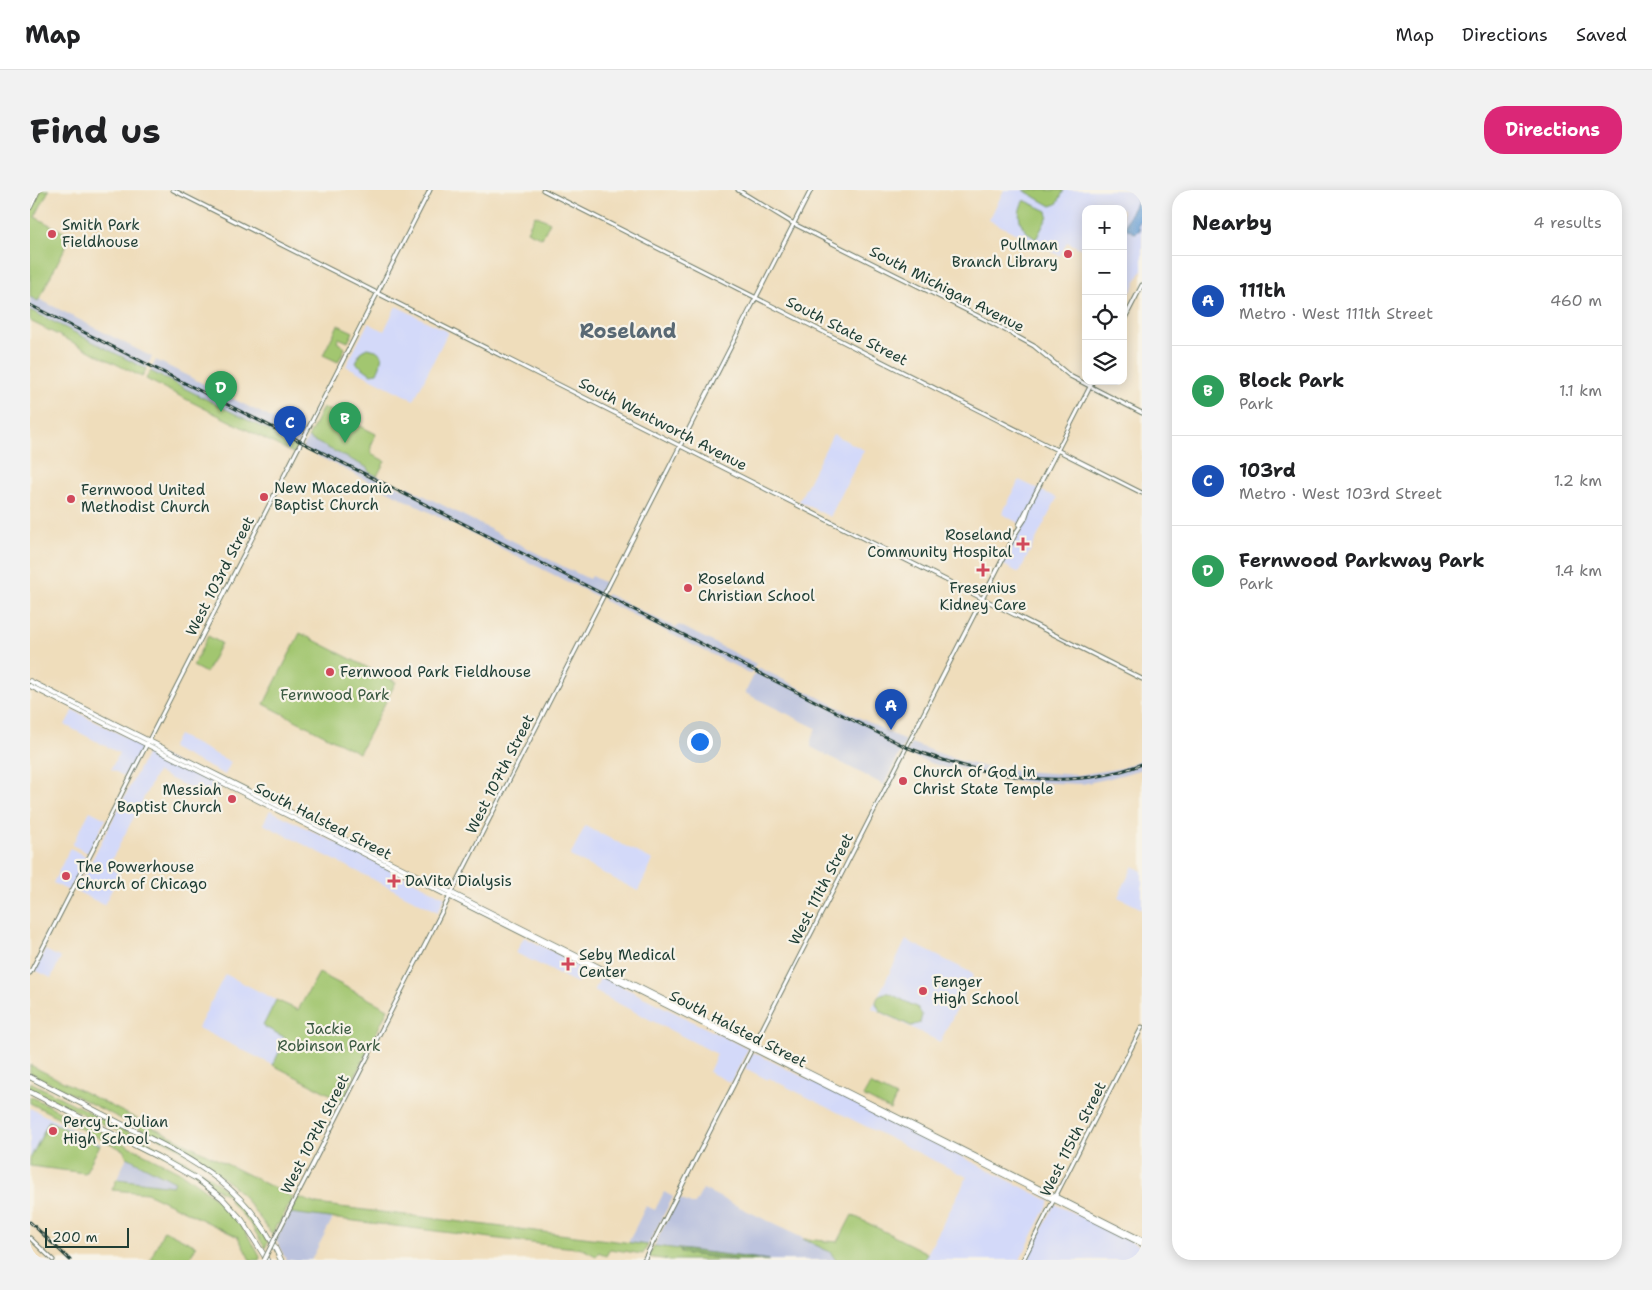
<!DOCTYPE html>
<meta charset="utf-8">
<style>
body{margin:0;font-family:"Shantell Sans",sans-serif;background:#f2f2f2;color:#202124}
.controls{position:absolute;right:15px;top:15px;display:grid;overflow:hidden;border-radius:10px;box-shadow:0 2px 12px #0003}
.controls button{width:45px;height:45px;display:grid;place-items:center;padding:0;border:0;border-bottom:1px solid #e0e0e0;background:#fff;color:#202124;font:25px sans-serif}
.scale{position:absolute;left:15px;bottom:12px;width:84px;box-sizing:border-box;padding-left:5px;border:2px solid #1f3d34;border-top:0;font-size:14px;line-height:18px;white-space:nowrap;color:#1f3d34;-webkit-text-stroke:4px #f7f3e8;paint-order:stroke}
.you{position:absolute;left:669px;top:551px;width:18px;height:18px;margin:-12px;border:4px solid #fff;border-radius:50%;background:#1a73e8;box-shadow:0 0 0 8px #1a73e833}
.badge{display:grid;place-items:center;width:32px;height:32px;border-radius:50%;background:#db2777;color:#fff;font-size:16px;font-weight:700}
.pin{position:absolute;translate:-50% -41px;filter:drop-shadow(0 1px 2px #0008)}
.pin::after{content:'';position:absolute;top:26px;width:18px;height:15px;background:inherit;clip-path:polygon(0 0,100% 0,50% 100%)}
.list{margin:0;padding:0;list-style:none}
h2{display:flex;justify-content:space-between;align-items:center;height:65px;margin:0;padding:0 20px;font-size:21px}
h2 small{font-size:16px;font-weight:400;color:#757577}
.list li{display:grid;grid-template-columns:32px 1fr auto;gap:15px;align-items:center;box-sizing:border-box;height:90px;padding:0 20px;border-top:1px solid #e0e0e0}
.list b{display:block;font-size:19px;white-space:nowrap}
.list p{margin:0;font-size:16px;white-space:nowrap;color:#757577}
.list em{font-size:16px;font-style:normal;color:#757577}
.icon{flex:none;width:28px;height:28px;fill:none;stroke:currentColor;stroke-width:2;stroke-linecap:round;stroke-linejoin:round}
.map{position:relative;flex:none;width:1112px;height:1070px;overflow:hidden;border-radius:20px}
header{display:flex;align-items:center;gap:30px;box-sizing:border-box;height:70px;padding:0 25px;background:#fff;border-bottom:1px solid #e0e0e0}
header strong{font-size:24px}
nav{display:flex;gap:28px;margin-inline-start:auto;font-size:18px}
.intro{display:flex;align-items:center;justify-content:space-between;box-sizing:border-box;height:120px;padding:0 30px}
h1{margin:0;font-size:35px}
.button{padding:12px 22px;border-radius:20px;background:#db2777;color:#fff;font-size:18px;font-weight:700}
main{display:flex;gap:30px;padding:0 30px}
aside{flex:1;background:#fff;border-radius:20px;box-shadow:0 2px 12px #0003}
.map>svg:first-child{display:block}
.built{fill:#d3d9f9}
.industrial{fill:#bcc3de}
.green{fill:#a2c66f;stroke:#608252}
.forest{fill:#81ab62;stroke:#50744b}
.water{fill:#679fd6;stroke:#436e85}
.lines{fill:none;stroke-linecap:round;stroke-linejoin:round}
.secondary-casing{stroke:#687563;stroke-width:5}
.primary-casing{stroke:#687563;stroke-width:5.5}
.highway-casing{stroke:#687563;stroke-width:6}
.secondary{stroke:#fff;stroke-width:3}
.primary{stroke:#fff;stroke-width:4}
.highway{stroke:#fff;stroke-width:4.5}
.rail-casing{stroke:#1f3d34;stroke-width:3}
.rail{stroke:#f7f3e8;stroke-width:1;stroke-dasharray:4;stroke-linecap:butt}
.secondary-bridge-casing{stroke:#687563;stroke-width:5;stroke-linecap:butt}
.secondary-bridge{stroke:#fff;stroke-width:3}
.poi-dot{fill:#d1495b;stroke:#f7f3e8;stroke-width:2}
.labels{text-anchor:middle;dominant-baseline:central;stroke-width:4.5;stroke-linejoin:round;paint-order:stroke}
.poi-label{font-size:15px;fill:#1f3d34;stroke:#f7f3e8;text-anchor:start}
.street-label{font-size:15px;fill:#1f3d34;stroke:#f7f3e8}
.park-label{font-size:15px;fill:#395840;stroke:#f7f3e8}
.district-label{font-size:20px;font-weight:bold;fill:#596974;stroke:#f7f3e8}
</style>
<header>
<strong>Map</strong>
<nav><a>Map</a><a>Directions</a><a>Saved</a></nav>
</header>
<div class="intro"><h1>Find us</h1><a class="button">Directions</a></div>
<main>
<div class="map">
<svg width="1112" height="1070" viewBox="0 0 1112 1070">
<rect width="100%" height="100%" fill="#f7f3e8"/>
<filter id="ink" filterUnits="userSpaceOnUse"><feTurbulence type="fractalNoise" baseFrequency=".02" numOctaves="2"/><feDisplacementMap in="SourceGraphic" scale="10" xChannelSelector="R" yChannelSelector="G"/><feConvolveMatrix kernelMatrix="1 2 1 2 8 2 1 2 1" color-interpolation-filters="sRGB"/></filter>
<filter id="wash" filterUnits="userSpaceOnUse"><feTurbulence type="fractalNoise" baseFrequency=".0096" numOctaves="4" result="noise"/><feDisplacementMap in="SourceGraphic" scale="20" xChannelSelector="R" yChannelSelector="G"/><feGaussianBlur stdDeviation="1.12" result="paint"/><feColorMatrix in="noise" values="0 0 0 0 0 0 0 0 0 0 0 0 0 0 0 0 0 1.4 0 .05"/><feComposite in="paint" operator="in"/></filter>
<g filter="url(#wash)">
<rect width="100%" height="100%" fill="#efddbb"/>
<path class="built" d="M 974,0 L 1112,0 L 1112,80 L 1101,102 L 1093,99 L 1093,19 L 1056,19 L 1056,61 L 1037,52 L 1030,66 L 959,30 Z
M 366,116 L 418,142 L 384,210 L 316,176 L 338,133 L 354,141 Z
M 803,244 L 834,260 L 800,327 L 769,311 Z
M 989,290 L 1027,308 L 989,383 L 972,374 L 992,335 L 972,324 Z
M 43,520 L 113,556 L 97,588 L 81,579 L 89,563 L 35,535 Z
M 148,545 L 201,572 L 195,585 L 141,558 Z
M 119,559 L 192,595 L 184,610 L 127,582 L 78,677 L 90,684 L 74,715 L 46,701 Z
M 240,620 L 415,707 L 408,722 L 233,634 Z
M 60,621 L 76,629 L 58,663 L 42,655 Z
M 555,636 L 623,670 L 608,701 L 540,666 Z
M 40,658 L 57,667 L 39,701 L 23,693 Z
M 1103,676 L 1112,681 L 1112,719 L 1088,707 Z
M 494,747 L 555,778 L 547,793 L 486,763 Z
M 876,750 L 944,784 L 910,852 L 842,818 Z
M 15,760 L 31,768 L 21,788 L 5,780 Z
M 195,784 L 246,810 L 233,836 L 256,848 L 243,875 L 168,838 Z
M 571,786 L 718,859 L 701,893 L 679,882 L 687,864 L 564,801 Z
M 723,862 L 1020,1011 L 990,1070 L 894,1070 L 937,987 L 739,888 L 738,890 L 715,878 Z
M 0,918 L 71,954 L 55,983 L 0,976 Z
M 1025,1014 L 1112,1057 L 1112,1070 L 996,1070 Z"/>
<path class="industrial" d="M 0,107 L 7,111 L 9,109 L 122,167 L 116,179 L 0,120 Z
M 126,170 L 273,244 L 267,255 L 120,181 Z
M 278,248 L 339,279 L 338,281 L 376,300 L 378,296 L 383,299 L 383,300 L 534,377 L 559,389 L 561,386 L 577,394 L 570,408 L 272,258 Z
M 577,404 L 646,438 L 649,435 L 726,474 L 721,484 L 573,410 Z
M 728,477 L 876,551 L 854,595 L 781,557 L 781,550 L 786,538 L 715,503 Z
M 881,553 L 928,570 L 963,579 L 1048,585 L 1092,578 L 1112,569 L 1112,579 L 1077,589 L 1052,594 L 999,592 L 973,589 L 920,576 L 919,579 L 877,565 L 876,563 Z
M 97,967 L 145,992 L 143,996 L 87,989 Z
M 673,999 L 801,1062 L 806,1070 L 739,1070 L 624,1056 L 648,1008 L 661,1014 L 665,1014 Z
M 634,1002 L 643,1007 L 618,1055 L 598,1053 L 616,1016 L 625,1020 Z
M 260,1023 L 303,1028 L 281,1070 L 256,1070 L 246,1050 Z"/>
<path class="green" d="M 11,0 L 19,0 L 5,27 L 41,46 L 8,111 L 0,107 L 0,24 Z
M 993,0 L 1034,0 L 1027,14 L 1021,16 Z
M 994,10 L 1017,21 L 1018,26 L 1006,49 C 991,40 984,26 994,10 Z
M 505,25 L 520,32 L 512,48 L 497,41 Z
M 0,120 L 116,179 L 112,187 L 0,131 Z
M 308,135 L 323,142 L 318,152 L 309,148 L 307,152 L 315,158 L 308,172 L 293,165 Z
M 337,158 L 346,160 L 352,165 L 350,176 L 347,183 L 341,184 L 326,173 L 330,162 Z
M 120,181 L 267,255 L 263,263 L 116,189 Z
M 293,217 L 346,244 L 341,256 L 341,264 L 355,271 L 347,286 L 338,281 L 338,278 L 278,248 Z
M 270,443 L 366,492 L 329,563 L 234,514 Z
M 178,446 L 191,453 L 176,483 L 163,476 Z
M 289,783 L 358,819 L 314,908 L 311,910 L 243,875 L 256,848 L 233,836 L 246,810 L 268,820 Z
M 859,803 L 888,818 L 892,825 L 890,833 L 881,836 L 850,821 L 846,813 C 847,806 852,802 859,803 Z
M 0,875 L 260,1006 L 263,1008 L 248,1035 L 247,1034 L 242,1044 L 213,1006 L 202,995 L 172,972 L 143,955 L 0,883 Z
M 0,892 L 156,971 L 180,987 L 202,1006 C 187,1003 167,983 151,974 C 101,947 50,923 0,898 Z
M 840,894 L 866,907 L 860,920 L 833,906 Z
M 0,906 L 148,981 C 182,1002 212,1030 230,1067 L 229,1070 L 220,1070 L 208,1047 L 117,1003 L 82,1000 L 87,989 L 143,996 L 145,992 L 97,967 L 93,960 L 0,913 Z
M 19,931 L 70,955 L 55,983 L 0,976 L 0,969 Z
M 268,1007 L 286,1014 L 618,1055 L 613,1064 L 580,1059 L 576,1066 L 569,1062 L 566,1066 L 549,1057 L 547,1058 L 526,1056 L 260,1023 Z
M 198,1009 L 206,1010 L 223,1030 L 238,1052 L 235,1058 L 221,1035 Z
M 822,1025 L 897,1063 L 894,1070 L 806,1070 L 800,1062 L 773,1049 L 808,1052 Z
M 134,1040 L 166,1056 L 159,1070 L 120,1070 Z
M 624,1056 L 650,1059 L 651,1062 L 658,1064 L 706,1070 L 640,1070 L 618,1067 Z"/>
<path class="forest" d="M 650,1059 L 739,1070 L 706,1070 L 658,1064 L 651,1062 Z"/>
<path class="water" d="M 1112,0 L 1112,30 L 1108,34 L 1110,40 L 1105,43 L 1097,39 C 1095,28 1101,24 1105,15 C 1108,9 1107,5 1112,0 Z"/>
</g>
<g filter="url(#ink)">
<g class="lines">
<defs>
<path id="secondary" d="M 143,0 L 1112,489
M 513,0 L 1112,303
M 708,0 L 764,34 L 962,133 L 1004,156 L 1040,186 L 1112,223
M 1093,132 L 1112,95
M 989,335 L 1063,191
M 0,783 L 400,0
M 0,1048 L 23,1070
M 245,1048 L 781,0
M 614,1070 L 987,341 L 995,329 L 999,317
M 993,1070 L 1112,837"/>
<path id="primary" d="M 0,491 L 1112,1050
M 0,496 L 1112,1054"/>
<path id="highway" d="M 0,6 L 2,0
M 0,17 L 8,0
M 0,887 C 33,904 66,921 99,938 C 166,971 219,998 251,1070
M 0,902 L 128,967 L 167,989 L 192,1008 L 212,1030 L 237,1070"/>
</defs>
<use href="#secondary" class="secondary-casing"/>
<use href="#primary" class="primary-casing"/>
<use href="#highway" class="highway-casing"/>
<use href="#secondary" class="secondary"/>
<use href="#primary" class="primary"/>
<use href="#highway" class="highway"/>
<defs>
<path id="rail" d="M 0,115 L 876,557 C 948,585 1037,604 1112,574
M 0,1032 L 40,1070"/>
</defs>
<use href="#rail" class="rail-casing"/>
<use href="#rail" class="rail"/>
<defs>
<path id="secondary-bridge" d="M 234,1070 L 245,1048"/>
</defs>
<use href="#secondary-bridge" class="secondary-bridge-casing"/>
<use href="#secondary-bridge" class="secondary-bridge"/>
</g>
</g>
<g class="poi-dot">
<circle cx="22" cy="44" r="5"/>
<circle cx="1038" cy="64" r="5"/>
<circle cx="234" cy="307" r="5"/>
<circle cx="41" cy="309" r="5"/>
<path d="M990.5 346.5h5v5h5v5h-5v5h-5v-5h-5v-5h5z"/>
<path d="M950.5 372.5h5v5h5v5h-5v5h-5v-5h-5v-5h5z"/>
<circle cx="658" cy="398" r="5"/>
<circle cx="300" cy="482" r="5"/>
<circle cx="873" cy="591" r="5"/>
<circle cx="202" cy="609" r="5"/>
<circle cx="36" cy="686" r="5"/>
<path d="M361.5 683.5h5v5h5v5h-5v5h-5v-5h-5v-5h5z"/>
<path d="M535.5 766.5h5v5h5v5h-5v5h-5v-5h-5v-5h5z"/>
<circle cx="893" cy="801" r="5"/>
<circle cx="23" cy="941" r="5"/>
</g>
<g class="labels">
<g class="poi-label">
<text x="32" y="35">Smith Park<tspan x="32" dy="17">Fieldhouse</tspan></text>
<text x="1028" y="55" text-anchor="end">Pullman<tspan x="1028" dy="17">Branch Library</tspan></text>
<text x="244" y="298">New Macedonia<tspan x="244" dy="17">Baptist Church</tspan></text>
<text x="51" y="300">Fernwood United<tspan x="51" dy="17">Methodist Church</tspan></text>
<text x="982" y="345" text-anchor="end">Roseland<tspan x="982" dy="17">Community Hospital</tspan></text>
<text x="668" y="389">Roseland<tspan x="668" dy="17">Christian School</tspan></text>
<text x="953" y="398" text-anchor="middle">Fresenius<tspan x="953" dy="17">Kidney Care</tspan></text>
<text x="310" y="482">Fernwood Park Fieldhouse</text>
<text x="883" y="582">Church of God in<tspan x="883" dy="17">Christ State Temple</tspan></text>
<text x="192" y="600" text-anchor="end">Messiah<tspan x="192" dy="17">Baptist Church</tspan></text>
<text x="46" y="677">The Powerhouse<tspan x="46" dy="17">Church of Chicago</tspan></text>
<text x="375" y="691">DaVita Dialysis</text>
<text x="549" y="765">Seby Medical<tspan x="549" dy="17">Center</tspan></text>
<text x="903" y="792">Fenger<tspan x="903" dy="17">High School</tspan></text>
<text x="33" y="932">Percy L. Julian<tspan x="33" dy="17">High School</tspan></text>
</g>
<g class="street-label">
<text transform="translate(917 99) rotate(27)">South Michigan Avenue</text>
<text transform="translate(817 141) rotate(27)">South State Street</text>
<text transform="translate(633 234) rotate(27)">South Wentworth Avenue</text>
<text transform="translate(190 386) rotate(-63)">West 103rd Street</text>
<text transform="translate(470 584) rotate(-63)">West 107th Street</text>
<text transform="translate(293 631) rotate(27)">South Halsted Street</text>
<text transform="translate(791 699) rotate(-63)">West 111th Street</text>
<text transform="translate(708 839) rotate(27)">South Halsted Street</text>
<text transform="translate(285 944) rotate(-63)">West 107th Street</text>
<text transform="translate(1043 949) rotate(-63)">West 115th Street</text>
</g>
<g class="park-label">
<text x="305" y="505">Fernwood Park</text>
<text x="299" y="839">Jackie<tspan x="299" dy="17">Robinson Park</tspan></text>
</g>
<g class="district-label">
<text x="598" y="141">Roseland</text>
</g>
</g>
</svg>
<div class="controls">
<button>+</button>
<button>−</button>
<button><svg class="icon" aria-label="locate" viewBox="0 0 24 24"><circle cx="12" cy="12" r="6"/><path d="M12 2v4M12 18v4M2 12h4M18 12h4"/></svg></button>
<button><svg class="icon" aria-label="layers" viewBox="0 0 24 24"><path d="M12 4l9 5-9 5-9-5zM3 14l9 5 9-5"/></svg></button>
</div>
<div class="scale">200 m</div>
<div class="you"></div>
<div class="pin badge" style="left:861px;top:540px;background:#1a4fb4">A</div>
<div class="pin badge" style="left:315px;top:253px;background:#2e9e5b">B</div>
<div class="pin badge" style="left:260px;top:257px;background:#1a4fb4">C</div>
<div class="pin badge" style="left:191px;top:222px;background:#2e9e5b">D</div>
</div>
<aside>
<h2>Nearby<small>4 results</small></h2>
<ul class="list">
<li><span class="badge" style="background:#1a4fb4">A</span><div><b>111th</b><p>Metro · West 111th Street</p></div><em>460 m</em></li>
<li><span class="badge" style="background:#2e9e5b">B</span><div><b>Block Park</b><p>Park</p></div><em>1.1 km</em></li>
<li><span class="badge" style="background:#1a4fb4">C</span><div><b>103rd</b><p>Metro · West 103rd Street</p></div><em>1.2 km</em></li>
<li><span class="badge" style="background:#2e9e5b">D</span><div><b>Fernwood Parkway Park</b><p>Park</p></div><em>1.4 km</em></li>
</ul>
</aside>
</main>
